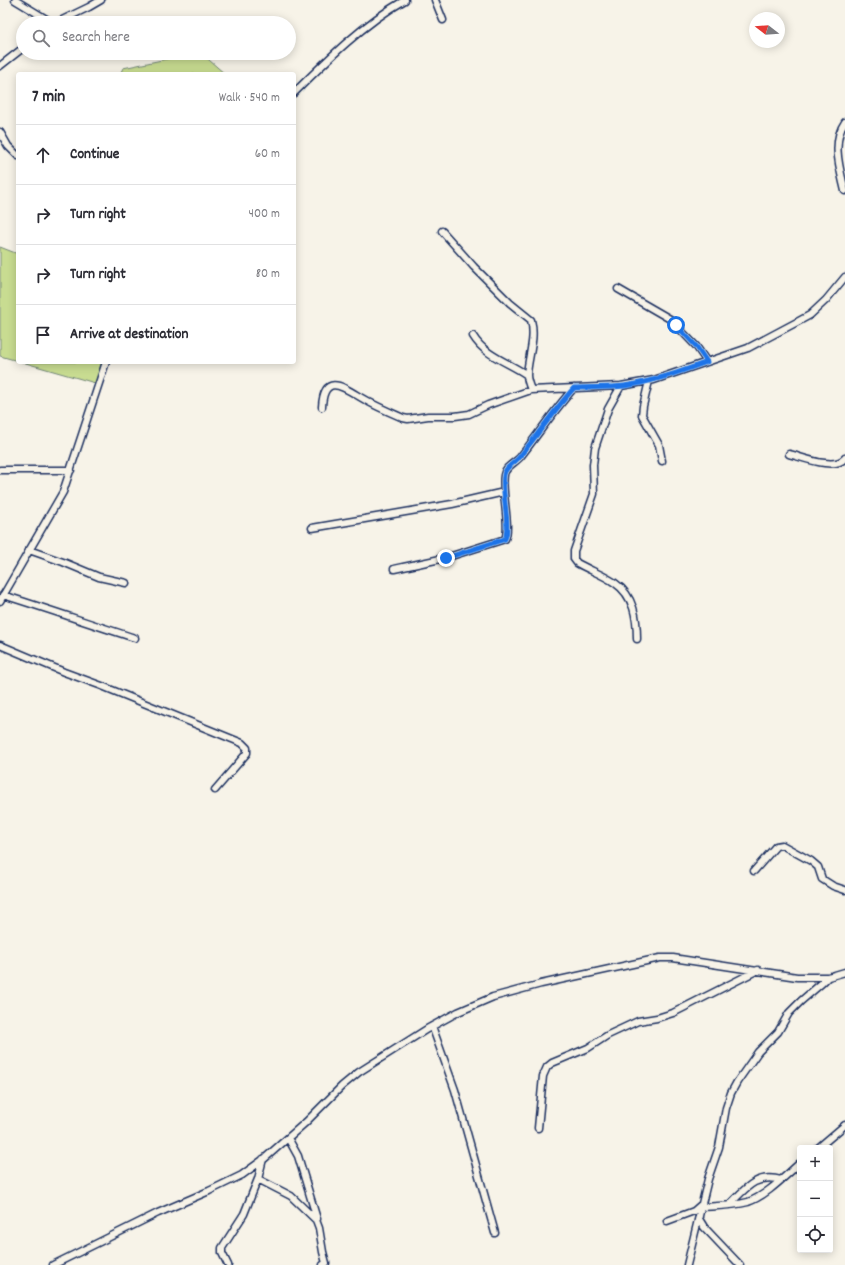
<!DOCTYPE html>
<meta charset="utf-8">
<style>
body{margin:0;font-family:Dekko,sans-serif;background:#f2f2f3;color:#2b2b33}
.controls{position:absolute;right:12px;bottom:12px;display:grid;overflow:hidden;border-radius:4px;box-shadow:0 2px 10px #0003}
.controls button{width:36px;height:36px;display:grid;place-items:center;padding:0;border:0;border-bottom:1px solid #e1e1e2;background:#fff;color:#2b2b33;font:20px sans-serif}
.compass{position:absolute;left:749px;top:12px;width:36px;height:36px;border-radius:50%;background:#fff;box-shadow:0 2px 10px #0003;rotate:287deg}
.stop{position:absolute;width:12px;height:12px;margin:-9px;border:3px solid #1a73e8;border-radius:50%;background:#fff}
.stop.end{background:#1a73e8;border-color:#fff;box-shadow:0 1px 4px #0008}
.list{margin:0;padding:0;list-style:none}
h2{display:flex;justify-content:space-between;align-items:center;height:52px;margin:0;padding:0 16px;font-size:17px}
h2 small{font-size:13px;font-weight:400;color:#7c7c81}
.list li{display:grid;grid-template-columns:26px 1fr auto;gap:12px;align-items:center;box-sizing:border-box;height:60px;padding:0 16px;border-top:1px solid #e1e1e2}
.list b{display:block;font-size:15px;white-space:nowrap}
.list em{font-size:13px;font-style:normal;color:#7c7c81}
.icon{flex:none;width:22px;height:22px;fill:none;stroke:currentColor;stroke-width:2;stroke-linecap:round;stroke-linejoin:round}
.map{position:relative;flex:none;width:845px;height:1265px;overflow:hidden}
.search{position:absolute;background:#fff;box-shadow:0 2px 10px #0003;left:16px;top:16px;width:280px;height:44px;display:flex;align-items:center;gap:10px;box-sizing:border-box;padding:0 14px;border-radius:22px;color:#7c7c81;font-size:15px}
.panel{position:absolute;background:#fff;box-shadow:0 2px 10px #0003;left:16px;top:72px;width:280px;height:292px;border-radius:4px}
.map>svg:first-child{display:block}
.green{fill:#c8dc91;stroke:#728678}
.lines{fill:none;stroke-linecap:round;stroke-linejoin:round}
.minor-casing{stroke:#1b2f5e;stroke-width:9}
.minor{stroke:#f7f3e8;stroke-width:6}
.route{stroke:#1a73e8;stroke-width:5}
</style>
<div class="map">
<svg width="845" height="1265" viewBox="0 0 845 1265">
<rect width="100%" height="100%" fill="#f7f3e8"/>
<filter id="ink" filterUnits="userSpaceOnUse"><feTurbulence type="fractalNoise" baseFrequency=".025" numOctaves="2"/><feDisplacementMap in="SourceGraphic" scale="8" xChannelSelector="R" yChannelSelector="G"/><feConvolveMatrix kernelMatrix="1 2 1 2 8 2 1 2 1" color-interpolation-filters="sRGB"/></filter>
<g filter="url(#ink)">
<path class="green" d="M 196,53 L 201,53 L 225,74 L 120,74 L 123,68 Z
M 0,247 L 18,254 L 18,361 L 0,356 Z
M 22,362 L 104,362 L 95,383 Z"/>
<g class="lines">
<defs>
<path id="minor" d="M 15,0 L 53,23
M 435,0 L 443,20
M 56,23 L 89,7 L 101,0
M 0,66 L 23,48
M 294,93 C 328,59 363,24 405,0
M 845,122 C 831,142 840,169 845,191
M 0,132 L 8,146 L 18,156
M 442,231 L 474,267 L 510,303 L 531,320 C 536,338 528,357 527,375 C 527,380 529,385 531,390
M 618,289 L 670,319 L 696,346 L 707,362
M 473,336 C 485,356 508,362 527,375
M 649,381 L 643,406 L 642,415 L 659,445 L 662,461
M 621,386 L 608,409 L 595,448 L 593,465 L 594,494 L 574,551 L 574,559 L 577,563 C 589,570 604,575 615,583 C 634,596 637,618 637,639
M 322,407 C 324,367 350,393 369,402 C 380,408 392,413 403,418 L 408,419 L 428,416 L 455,416 L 469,414 L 488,405 L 531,390 L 621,386 L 654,380 L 748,348 L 799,321 L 810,315 L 826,300 L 845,277
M 789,454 C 802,457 835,471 845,458
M 0,470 L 71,470
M 312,528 L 452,504 L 504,492
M 29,550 L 63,562 L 99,577 L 126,583
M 394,569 L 445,558 L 505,539 C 511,527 501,492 504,475 C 505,466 516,463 521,456 C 539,433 555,409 574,388
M 3,595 C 48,609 91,624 135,638
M 0,601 L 63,492 L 106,362
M 0,645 L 64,672 L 102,686 L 242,743 L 247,748 L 247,753 L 215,790
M 754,871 L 776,846 L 782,845 L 811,861 L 818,867 L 822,879 L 833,886 L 845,890
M 432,1026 L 455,1090 L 495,1233
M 538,1128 L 543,1076 L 547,1067 L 552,1063 L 588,1048 L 608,1035 L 638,1021 L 657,1018 L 673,1013 L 758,970
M 288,1138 L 298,1156 L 317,1219
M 818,1148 L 845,1125
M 263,1159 L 258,1179 L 291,1196 L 316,1220 L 319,1228 L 323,1252 L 326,1263 L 323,1265
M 729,1205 C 745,1189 756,1173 781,1180
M 702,1207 C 717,1206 733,1206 748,1202 C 766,1196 785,1176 800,1163
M 699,1219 L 704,1227 L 740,1265
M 667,1221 L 694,1211 L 702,1204
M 53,1265 L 158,1213 L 209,1191 L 242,1175 L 264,1159 L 306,1122 L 342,1086 L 359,1072 L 427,1029 L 458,1012 L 493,997 L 541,984 L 660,958 L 673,958 L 797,977 L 828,977 L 845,972
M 228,1265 L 222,1253 L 222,1248 L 244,1214 L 258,1179
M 687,1265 L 708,1179 L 719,1147 L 726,1108 L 731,1093 L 737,1082 L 758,1052 L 778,1032 L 789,1013 L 801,1001 L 822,983 L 828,977"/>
</defs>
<use href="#minor" class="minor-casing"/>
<use href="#minor" class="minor"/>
</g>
</g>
<g class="lines" filter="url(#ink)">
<path class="route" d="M 446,558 L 505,539 C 511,526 501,492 504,475 C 505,466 516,463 521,455 C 539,433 555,409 574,388 C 591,387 608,388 624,386 C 652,382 680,372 707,362 L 696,346 L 676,325"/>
</g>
</svg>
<div class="controls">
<button>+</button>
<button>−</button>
<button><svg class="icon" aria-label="locate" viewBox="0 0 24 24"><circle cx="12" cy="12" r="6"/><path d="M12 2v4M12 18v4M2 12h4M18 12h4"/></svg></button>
</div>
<svg class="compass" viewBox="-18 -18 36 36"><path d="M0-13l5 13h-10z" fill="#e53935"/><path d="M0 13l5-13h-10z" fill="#7c7c81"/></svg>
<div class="stop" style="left:676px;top:325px"></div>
<div class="stop end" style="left:446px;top:558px"></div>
<div class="search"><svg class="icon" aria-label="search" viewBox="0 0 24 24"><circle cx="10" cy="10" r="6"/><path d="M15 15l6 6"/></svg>Search here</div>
<section class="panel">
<h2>7 min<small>Walk · 540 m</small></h2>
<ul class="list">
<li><svg class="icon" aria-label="ahead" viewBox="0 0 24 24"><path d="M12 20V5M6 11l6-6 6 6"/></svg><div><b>Continue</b></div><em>60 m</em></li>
<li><svg class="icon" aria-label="right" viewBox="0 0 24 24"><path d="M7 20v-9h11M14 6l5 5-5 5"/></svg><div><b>Turn right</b></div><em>400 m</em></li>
<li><svg class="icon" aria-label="right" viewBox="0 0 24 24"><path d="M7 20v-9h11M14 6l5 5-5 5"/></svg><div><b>Turn right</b></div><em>80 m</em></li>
<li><svg class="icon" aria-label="arrive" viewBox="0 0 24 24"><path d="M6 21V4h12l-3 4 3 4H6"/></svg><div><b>Arrive at destination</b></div></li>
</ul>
</section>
</div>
